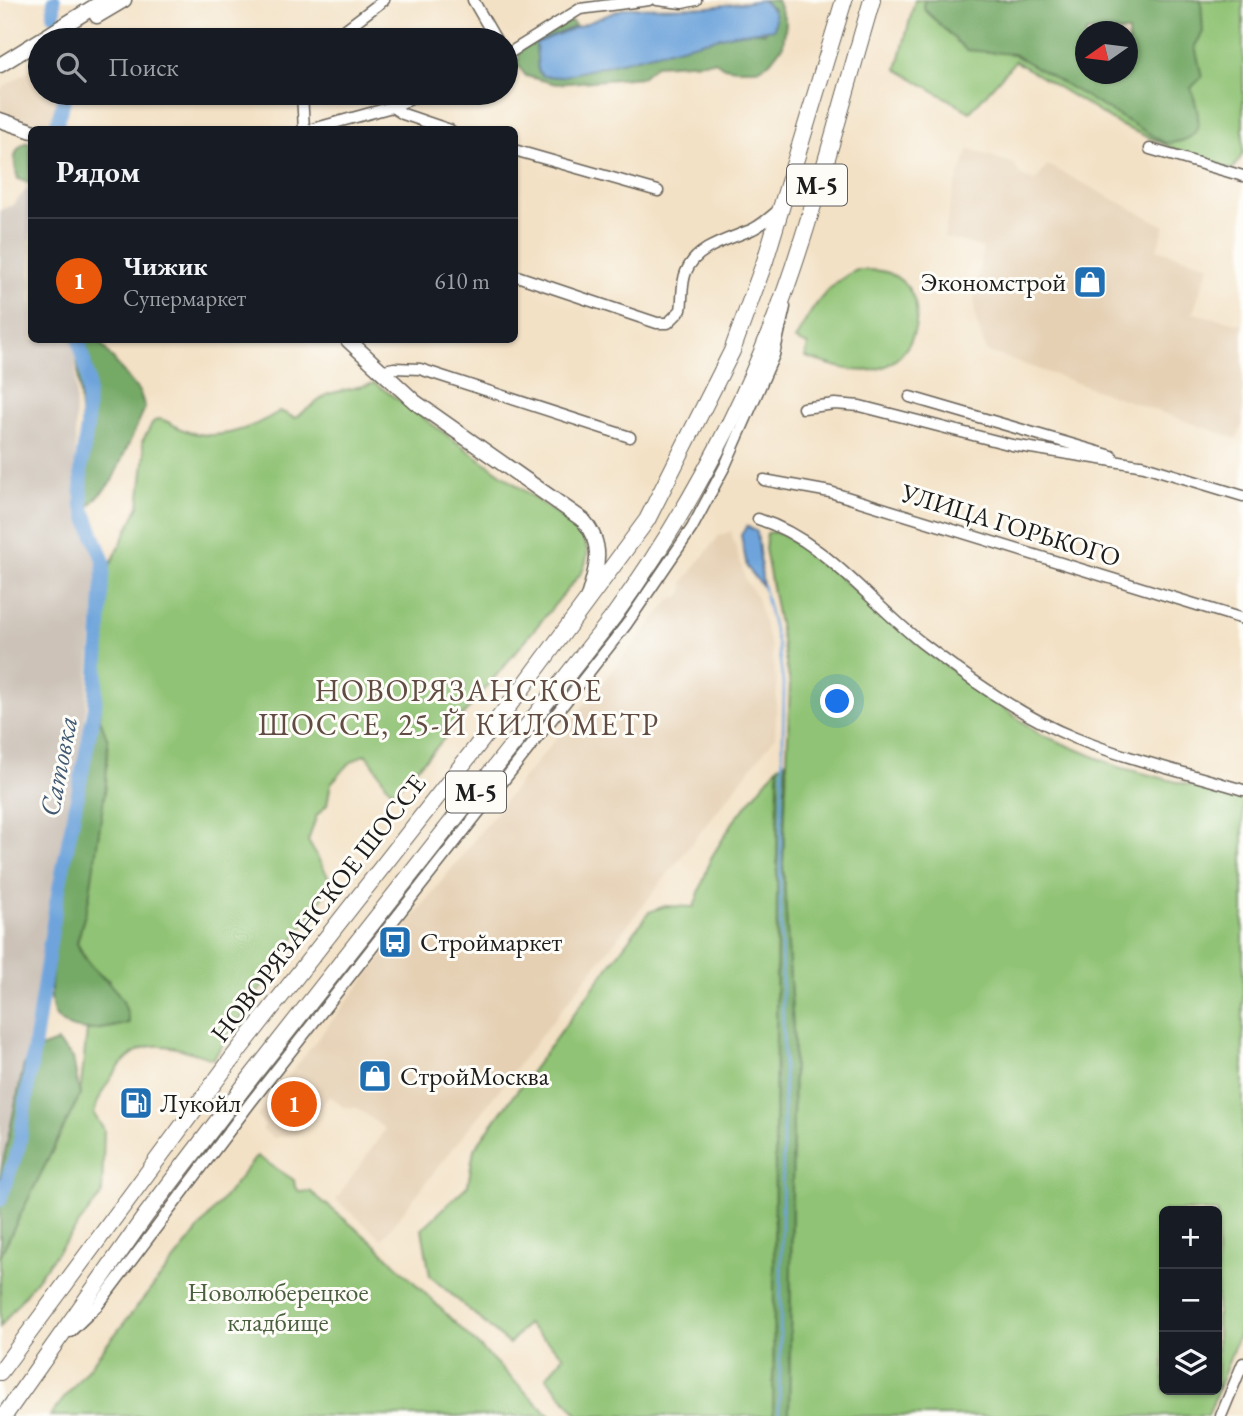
<!DOCTYPE html>
<html lang="ru">
<meta charset="utf-8">
<style>
body{margin:0;font-family:"EB Garamond",serif;background:#20242c;color:#f1f3f6}
.controls{position:absolute;right:21px;bottom:21px;display:grid;overflow:hidden;border-radius:10px;box-shadow:0 2px 5px #0004}
.controls button{width:63px;height:63px;display:grid;place-items:center;padding:0;border:0;border-bottom:2px solid #363941;background:#171b24;color:#f1f3f6;font:35px sans-serif}
.compass{position:absolute;left:1075px;top:21px;width:63px;height:63px;border-radius:50%;background:#171b24;box-shadow:0 2px 5px #0004;rotate:256deg}
.you{position:absolute;left:838px;top:702px;width:24px;height:24px;margin:-18px;border:5px solid #fff;border-radius:50%;background:#1a73e8;box-shadow:0 0 0 10px #1a73e833}
.badge{display:grid;place-items:center;width:46px;height:46px;border-radius:50%;background:#ea580c;color:#fff;font-size:23px;font-weight:700}
.pin{position:absolute;translate:-50% -50%;border:4px solid #fff;box-shadow:0 2px 7px #0006}
.list{margin:0;padding:0;list-style:none}
h2{display:flex;justify-content:space-between;align-items:center;height:91px;margin:0;padding:0 28px;font-size:30px}
h2 small{font-size:23px;font-weight:400;color:#9ea1a6}
.list li{display:grid;grid-template-columns:46px 1fr auto;gap:21px;align-items:center;box-sizing:border-box;height:126px;padding:0 28px;border-top:2px solid #363941}
.list b{display:block;font-size:26px;white-space:nowrap}
.list p{margin:0;font-size:23px;white-space:nowrap;color:#9ea1a6}
.list em{font-size:23px;font-style:normal;color:#9ea1a6}
.icon{flex:none;width:38px;height:38px;fill:none;stroke:currentColor;stroke-width:2;stroke-linecap:round;stroke-linejoin:round}
.map{position:relative;flex:none;width:1243px;height:1416px;overflow:hidden}
.search{position:absolute;background:#171b24;box-shadow:0 2px 5px #0004;left:28px;top:28px;width:490px;height:77px;display:flex;align-items:center;gap:18px;box-sizing:border-box;padding:0 24px;border-radius:38px;color:#9ea1a6;font-size:26px}
.panel{position:absolute;background:#171b24;box-shadow:0 2px 5px #0004;left:28px;top:126px;width:490px;height:217px;border-radius:10px}
.map>svg:first-child{display:block}
.built{fill:#e5d0b4}
.industrial{fill:#ccc2b8}
.green{fill:#90c374;stroke:#567048;stroke-width:2;fill-rule:evenodd}
.forest{fill:#74a966;stroke:#486241;stroke-width:2;fill-rule:evenodd}
.water{fill:#6ea4db;stroke:#45607c;stroke-width:2}
.lines{fill:none;stroke-linecap:round;stroke-linejoin:round}
.stream{stroke:#6ea4db;stroke-width:2.5}
.river{stroke:#6ea4db;stroke-width:14}
.minor-casing{stroke:#676157;stroke-width:13}
.major-casing{stroke:#676157;stroke-width:17}
.highway-casing{stroke:#676157;stroke-width:18}
.minor{stroke:#fff;stroke-width:10}
.major{stroke:#fff;stroke-width:14}
.highway{stroke:#fff;stroke-width:16}
.labels{text-anchor:middle;dominant-baseline:central;stroke-width:6;stroke-linejoin:round;paint-order:stroke}
.shield{fill:#fdfcf7;stroke:#605f5e;stroke-width:2}
.shield-label{font-size:24px;font-weight:bold;fill:#1c1c1c}
.poi-label{font-size:26px;fill:#1c1c1c;stroke:#fdfcf7;text-anchor:start}
.street-label{font-size:26px;fill:#1c1c1c;stroke:#fdfcf7}
.park-label{font-size:26px;fill:#4a5f3f;stroke:#fdfcf7}
.water-label{font-size:28px;font-style:italic;fill:#415972;stroke:#fdfcf7}
.quarter-label{font-size:30px;letter-spacing:2px;fill:#614c44;stroke:#fdfcf7}
</style>
<div class="map">
<svg width="1243" height="1416" viewBox="0 0 1243 1416">
<rect width="100%" height="100%" fill="#fdfcf7"/>
<filter id="ink" filterUnits="userSpaceOnUse"><feTurbulence type="fractalNoise" baseFrequency=".0143" numOctaves="2"/><feDisplacementMap in="SourceGraphic" scale="14" xChannelSelector="R" yChannelSelector="G"/><feConvolveMatrix kernelMatrix="1 2 1 2 8 2 1 2 1" color-interpolation-filters="sRGB"/></filter>
<filter id="wash" filterUnits="userSpaceOnUse"><feTurbulence type="fractalNoise" baseFrequency=".00686" numOctaves="4" result="noise"/><feDisplacementMap in="SourceGraphic" scale="28" xChannelSelector="R" yChannelSelector="G"/><feGaussianBlur stdDeviation="1.57" result="paint"/><feColorMatrix in="noise" values="0 0 0 0 0 0 0 0 0 0 0 0 0 0 0 0 0 1.4 0 .05"/><feComposite in="paint" operator="in"/></filter>
<g filter="url(#wash)">
<rect width="100%" height="100%" fill="#f3e1c5"/>
<path class="built" d="M 40,64 L 40,93 L 62,93 L 53,128 L 0,112 L 0,89 Z
M 969,149 L 1014,164 L 1021,176 L 1035,181 L 1048,165 L 1165,226 L 1157,249 L 1209,265 L 1193,313 L 1243,324 L 1243,422 L 1237,439 L 986,351 L 976,321 L 974,298 L 983,248 L 944,237 L 953,192 Z
M 731,531 L 746,581 L 757,598 L 771,647 L 777,685 L 775,737 L 382,1239 L 336,1200 L 385,1129 L 357,1108 L 343,1107 L 330,1096 L 299,1133 L 274,1138 L 262,1130 L 265,1125 L 257,1116 L 515,788 L 671,599 L 679,597 L 684,590 L 683,582 L 719,536 Z"/>
<path class="industrial" d="M 29,187 L 32,340 L 76,340 L 75,495 L 98,557 L 84,731 L 24,1065 L 0,1175 L 0,210 L 13,205 Z"/>
<path class="green" d="M 915,0 L 1243,0 L 1243,154 L 1232,170 L 1186,154 L 1120,125 L 1015,61 L 970,112 L 897,69 ZM 1086,32 L 1128,32 L 1128,74 L 1086,74 Z
M 857,270 C 867,270 879,269 889,273 C 935,293 919,362 873,370 C 853,374 825,363 805,357 L 808,345 L 795,340 C 809,312 827,283 857,270 Z
M 375,383 L 572,525 C 587,541 592,551 582,572 L 436,748 L 393,792 C 381,781 377,765 365,754 L 350,763 L 331,783 L 327,805 L 317,815 L 308,841 L 332,883 L 213,1059 C 169,1046 143,1031 113,1075 C 104,1088 98,1098 94,1114 L 104,1130 L 102,1194 L 0,1327 L 0,1256 L 80,1095 L 87,1030 L 113,1027 L 110,981 L 93,971 L 77,943 C 86,909 90,877 95,842 C 101,800 115,759 100,719 L 107,572 L 139,506 L 145,453 L 142,442 L 153,422 L 158,419 C 169,420 174,427 184,430 C 216,443 253,428 280,411 L 295,418 L 328,394 Z
M 772,532 L 782,534 L 832,571 L 934,657 L 1038,733 L 1119,767 L 1243,799 L 1243,1323 L 1208,1416 L 789,1416 L 794,1045 L 783,864 L 790,684 L 765,549 L 767,533 ZM 1164,1211 L 1217,1211 L 1217,1390 L 1164,1390 Z
M 778,766 L 773,1416 L 579,1416 L 546,1377 L 564,1356 L 527,1324 L 509,1344 L 430,1276 L 422,1229 L 468,1185 L 474,1149 L 649,912 L 665,906 L 694,907 L 711,858 L 733,822 Z
M 257,1156 L 294,1180 L 295,1187 L 300,1192 L 310,1191 L 376,1245 L 550,1416 L 50,1416 Z"/>
<path class="forest" d="M 762,0 L 777,0 L 786,23 L 783,45 L 770,62 L 758,69 L 736,69 L 724,67 L 715,61 L 704,62 L 656,65 L 642,77 L 556,84 L 526,76 L 517,64 L 520,50 L 571,21 L 576,26 L 536,43 L 538,71 L 750,31 L 765,33 L 774,10 Z
M 924,0 L 1201,0 L 1203,32 L 1195,46 L 1202,77 L 1191,88 C 1201,119 1207,142 1165,143 L 1013,54 L 966,50 L 924,9 ZM 1086,32 L 1128,32 L 1128,74 L 1086,74 Z
M 28,142 L 31,143 L 31,184 L 18,179 C 14,164 10,149 28,142 Z
M 76,340 L 98,340 L 140,393 L 145,408 L 112,481 L 86,510 L 77,498 L 82,425 Z
M 100,719 L 108,740 L 106,785 L 89,899 L 77,943 C 91,980 124,980 129,1023 C 107,1029 70,1038 55,1015 C 38,991 80,807 87,770 C 89,758 88,744 92,733 C 93,728 97,723 100,719 Z
M 786,761 L 783,864 L 794,1045 L 789,1416 L 773,1416 L 778,766 Z
M 57,1042 L 73,1058 L 80,1095 L 0,1256 L 0,1175 L 24,1065 L 40,1048 Z"/>
<path class="water" d="M 762,0 C 774,10 777,14 774,29 L 733,34 L 560,77 L 543,76 L 538,71 L 536,43 L 625,8 L 710,7 Z
M 747,526 L 757,532 L 763,587 L 747,567 L 741,535 Z"/>
<g class="lines">
<path class="stream" d="M 763,585 L 778,646 L 784,690 L 780,886 L 784,1080 L 779,1416"/>
<path class="river" d="M 54,0 L 54,15
M 56,127 L 66,93
M 0,1200 L 19,1146 L 56,904 L 95,707 L 104,562 L 82,505 L 81,469 L 87,428 L 88,378 L 79,340"/>
</g>
</g>
<g filter="url(#ink)">
<g class="lines">
<defs>
<path id="minor" d="M 473,0 L 496,40
M 657,0 L 682,3 L 696,0
M 331,40 L 384,0
M 506,55 L 580,9 L 649,0
M 302,93 L 304,130
M 392,107 L 403,114 L 450,130
M 309,130 L 392,107 L 425,93
M 1150,149 L 1243,176
M 514,150 L 658,191
M 514,275 L 657,323 L 668,323 L 681,310 C 683,298 681,284 686,272 C 696,246 731,239 753,229 C 763,224 771,216 780,209
M 379,371 L 394,368 L 420,369 L 630,437
M 910,397 L 1112,456
M 803,408 L 835,404 L 860,406 L 1012,445 L 1145,466
M 1141,465 L 1243,496
M 764,480 L 830,492 L 1243,619
M 758,519 C 825,540 868,601 922,643 C 968,678 1021,716 1075,738 C 1129,760 1188,773 1243,790
M 70,1332 L 98,1305 L 251,1102 L 626,625 L 692,528 L 725,466 L 774,355 L 785,307
M 1221,1416 L 1243,1363"/>
<path id="major" d="M 97,16 L 124,0
M 0,65 L 105,0
M 0,120 L 32,131
M 348,340 L 415,402 L 583,520 C 605,546 597,567 588,597"/>
<path id="highway" d="M 0,1372 L 234,1056 L 524,686 L 647,520 L 732,351 L 765,261 L 844,0
M 4,1416 L 146,1215 L 252,1076 L 613,617 C 678,527 733,428 773,324 C 813,219 840,108 872,0"/>
</defs>
<use href="#minor" class="minor-casing"/>
<use href="#major" class="major-casing"/>
<use href="#highway" class="highway-casing"/>
<use href="#minor" class="minor"/>
<use href="#major" class="major"/>
<use href="#highway" class="highway"/>
</g>
</g>
<defs>
<symbol id="shop-square" viewBox="-11 -11 22 22"><rect x="-9" y="-9" width="18" height="18" rx="4" fill="#1f6fb2" stroke="#fdfcf7"/><path d="M-5-2.5h2.3a2.7 3.5 0 0 1 5.4 0H5L5.5 6h-11ZM-1.5-2.5h3a1.5 2.3 0 0 0-3 0Z" fill="#fff"/></symbol>
<symbol id="bus-square" viewBox="-11 -11 22 22"><rect x="-9" y="-9" width="18" height="18" rx="4" fill="#1f6fb2" stroke="#fdfcf7"/><path d="M-5-6H5V4H4V6H2V4H-2V6H-4V4H-5ZM-3.5-4V0h7V-4ZM-3.5 1.2v1.5H-2V1.2ZM2 1.2v1.5H3.5V1.2Z" fill="#fff"/></symbol>
<symbol id="fuel-square" viewBox="-11 -11 22 22"><rect x="-9" y="-9" width="18" height="18" rx="4" fill="#1f6fb2" stroke="#fdfcf7"/><path d="M-5.5-6h7V0h2V4h1.3V-2.5L3-4.5l.8-.8L6-3V5H2.5V1h-1V6h-7ZM-4.2-4.7v3.2H.2V-4.7Z" fill="#fff"/></symbol>
</defs>
<g fill-rule="evenodd">
<use href="#shop-square" x="1071" y="263" width="38" height="38"/>
<use href="#bus-square" x="376" y="923" width="38" height="38"/>
<use href="#shop-square" x="356" y="1057" width="38" height="38"/>
<use href="#fuel-square" x="117" y="1084" width="38" height="38"/>
</g>
<g class="labels">
<g class="shield">
<rect x="787" y="164.5" width="60" height="41" rx="5"/>
<rect x="446" y="771.5" width="60" height="41" rx="5"/>
</g>
<g class="shield-label">
<text x="817" y="185">М-5</text>
<text x="476" y="792">М-5</text>
</g>
<g class="poi-label">
<text x="1066" y="282" text-anchor="end">Экономстрой</text>
<text x="420" y="942">Строймаркет</text>
<text x="400" y="1076">СтройМосква</text>
<text x="160" y="1103">Лукойл</text>
</g>
<g class="street-label">
<text transform="translate(1011 525) rotate(17)">УЛИЦА ГОРЬКОГО</text>
<text transform="translate(318 908) rotate(-52)">НОВОРЯЗАНСКОЕ ШОССЕ</text>
</g>
<g class="park-label">
<text x="278" y="1292">Новолюберецкое<tspan x="278" dy="30">кладбище</tspan></text>
</g>
<g class="water-label">
<text transform="translate(58 766) rotate(-79)">Сатовка</text>
</g>
<g class="quarter-label">
<text x="459" y="690">НОВОРЯЗАНСКОЕ<tspan x="459" dy="34">ШОССЕ, 25-Й КИЛОМЕТР</tspan></text>
</g>
</g>
</svg>
<div class="controls">
<button>+</button>
<button>−</button>
<button><svg class="icon" aria-label="layers" viewBox="0 0 24 24"><path d="M12 4l9 5-9 5-9-5zM3 14l9 5 9-5"/></svg></button>
</div>
<svg class="compass" viewBox="-18 -18 36 36"><path d="M0-13l5 13h-10z" fill="#e53935"/><path d="M0 13l5-13h-10z" fill="#9ea1a6"/></svg>
<div class="you"></div>
<div class="pin badge" style="left:294px;top:1104px">1</div>
<div class="search"><svg class="icon" aria-label="search" viewBox="0 0 24 24"><circle cx="10" cy="10" r="6"/><path d="M15 15l6 6"/></svg>Поиск</div>
<section class="panel">
<h2>Рядом<small></small></h2>
<ul class="list">
<li><span class="badge">1</span><div><b>Чижик</b><p>Супермаркет</p></div><em>610 m</em></li>
</ul>
</section>
</div>
